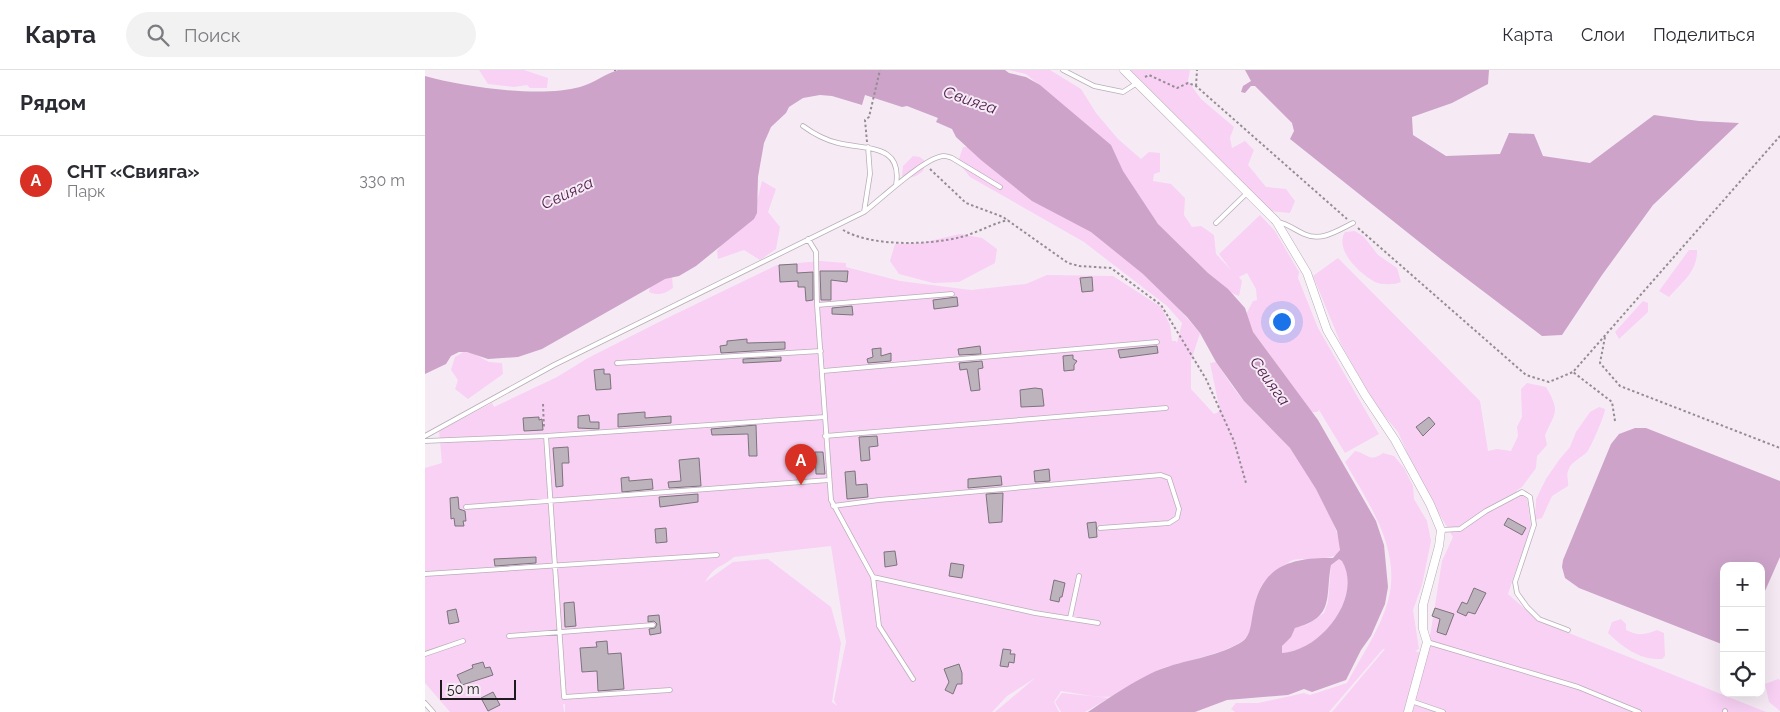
<!DOCTYPE html>
<html lang="ru">
<meta charset="utf-8">
<style>
body{margin:0;font-family:Raleway,sans-serif;background:#f2f2f3;color:#2b2b33}
.controls{position:absolute;right:15px;bottom:15px;display:grid;overflow:hidden;border-radius:10px;box-shadow:0 5px 20px #0002}
.controls button{width:45px;height:45px;display:grid;place-items:center;padding:0;border:0;border-bottom:1px solid #e1e1e2;background:#fff;color:#2b2b33;font:25px sans-serif}
.scale{position:absolute;left:15px;bottom:12px;width:76px;box-sizing:border-box;padding-left:5px;border:2px solid #1e1a1d;border-top:0;font-size:14px;line-height:18px;white-space:nowrap;color:#1e1a1d;-webkit-text-stroke:4px #f6ebf5;paint-order:stroke}
.you{position:absolute;left:856px;top:251px;width:18px;height:18px;margin:-12px;border:4px solid #fff;border-radius:50%;background:#1a73e8;box-shadow:0 0 0 8px #1a73e833}
.badge{display:grid;place-items:center;width:32px;height:32px;border-radius:50%;background:#d93025;color:#fff;font-size:16px;font-weight:700}
.pin{position:absolute;translate:-50% -41px;filter:drop-shadow(0 1px 2px #0008)}
.pin::after{content:'';position:absolute;top:26px;width:18px;height:15px;background:inherit;clip-path:polygon(0 0,100% 0,50% 100%)}
.list{margin:0;padding:0;list-style:none}
h2{display:flex;justify-content:space-between;align-items:center;height:65px;margin:0;padding:0 20px;font-size:21px}
h2 small{font-size:16px;font-weight:400;color:#7c7c81}
.list li{display:grid;grid-template-columns:32px 1fr auto;gap:15px;align-items:center;box-sizing:border-box;height:90px;padding:0 20px;border-top:1px solid #e1e1e2}
.list b{display:block;font-size:19px;white-space:nowrap}
.list p{margin:0;font-size:16px;white-space:nowrap;color:#7c7c81}
.list em{font-size:16px;font-style:normal;color:#7c7c81}
.icon{flex:none;width:28px;height:28px;fill:none;stroke:currentColor;stroke-width:2;stroke-linecap:round;stroke-linejoin:round}
.map{position:relative;flex:none;width:1355px;height:642px;overflow:hidden}
header{display:flex;align-items:center;gap:30px;box-sizing:border-box;height:70px;padding:0 25px;background:#fff;border-bottom:1px solid #e1e1e2}
header strong{font-size:24px}
nav{display:flex;gap:28px;margin-inline-start:auto;font-size:18px}
.search{width:350px;height:45px;background:#f2f2f3;display:flex;align-items:center;gap:12px;box-sizing:border-box;padding:0 18px;border-radius:28px;color:#7c7c81;font-size:19px}
main{display:flex}
aside{flex:1;background:#fff}
.map>svg:first-child{display:block}
.green{fill:#f8d1f4;fill-rule:evenodd}
.water{fill:#cda3c9;fill-rule:evenodd}
.building{fill:#bdb3bc;stroke:#7d737c}
.lines{fill:none;stroke-linecap:round;stroke-linejoin:round}
.service-casing{stroke:#b8aeb7;stroke-width:5.5}
.minor-casing{stroke:#b8aeb7;stroke-width:9}
.path{stroke:#958d94;stroke-width:2;stroke-dasharray:2.5 2.5;stroke-linecap:butt}
.service{stroke:#fff;stroke-width:4}
.minor{stroke:#fff;stroke-width:8}
.labels{text-anchor:middle;dominant-baseline:central;stroke-width:4;stroke-linejoin:round;paint-order:stroke}
.water-label{font-size:16px;font-style:italic;fill:#4e1c4c;stroke:#f6ebf5}
</style>
<header>
<strong>Карта</strong>
<div class="search"><svg class="icon" aria-label="search" viewBox="0 0 24 24"><circle cx="10" cy="10" r="6"/><path d="M15 15l6 6"/></svg>Поиск</div>
<nav><a>Карта</a><a>Слои</a><a>Поделиться</a></nav>
</header>
<main>
<aside>
<h2>Рядом<small></small></h2>
<ul class="list">
<li><span class="badge">A</span><div><b>СНТ «Свияга»</b><p>Парк</p></div><em>330 m</em></li>
</ul>
</aside>
<div class="map">
<svg width="1355" height="642" viewBox="0 0 1355 642">
<rect width="100%" height="100%" fill="#f6ebf5"/>
<path class="green" d="M 54,0 L 99,0 L 123,8 L 122,18 L 105,18 L 102,15 L 89,17 L 63,14 Z
M 584,0 L 625,0 L 656,19 L 671,43 L 693,69 L 716,89 L 724,82 L 735,83 L 735,102 L 729,104 L 728,111 L 746,114 L 760,128 L 759,145 L 767,157 L 776,156 L 789,165 L 791,184 L 806,200 L 794,184 L 835,145 L 850,161 L 874,202 L 873,208 L 893,258 L 954,364 L 920,383 L 894,340 L 892,342 L 873,342 L 817,252 L 828,231 L 832,230 L 831,219 L 822,203 L 814,207 L 817,211 L 814,226 L 785,214 L 739,167 L 640,37 L 601,4 Z
M 705,0 L 765,0 L 763,11 L 776,29 L 809,57 L 805,68 L 807,78 L 820,71 L 829,80 L 823,95 L 841,117 L 861,119 L 870,131 L 865,143 L 845,141 Z
M 538,77 L 543,77 C 579,113 624,134 666,161 C 706,188 744,226 775,263 L 766,291 L 766,319 L 789,344 L 795,341 L 785,293 L 791,292 C 800,305 809,320 820,332 C 834,348 851,361 865,378 C 881,397 914,454 915,478 C 915,493 880,487 868,490 C 861,493 852,500 846,505 C 823,524 834,549 822,566 C 813,581 756,592 738,598 C 721,604 706,621 689,626 C 678,629 649,623 636,621 L 629,632 L 634,642 L 570,642 L 610,608 L 582,626 L 567,642 L 140,642 L 140,634 L 138,634 L 139,642 L 25,642 L 0,613 L 0,398 L 17,393 L 14,361 L 67,333 L 69,337 L 132,307 L 163,288 L 236,251 L 352,195 L 395,191 L 421,193 L 421,197 L 475,211 L 546,220 L 601,214 L 622,205 L 688,206 L 736,237 L 745,255 L 747,271 L 751,271 L 752,273 L 757,253 L 742,236 L 659,172 L 545,107 L 533,92 ZM 406,476 L 421,572 L 409,630 L 412,636 L 407,632 L 416,573 L 406,537 L 343,489 L 308,492 L 280,512 C 291,494 295,499 309,487 Z
M 488,86 L 495,87 L 501,92 L 498,101 C 492,106 485,110 477,106 L 478,96 Z
M 337,111 L 351,119 L 343,142 L 355,157 L 351,179 L 335,190 L 319,180 L 293,189 L 292,181 L 308,157 L 331,135 Z
M 930,161 L 939,167 L 953,185 L 972,198 L 976,212 C 970,215 956,215 950,212 C 935,204 909,180 920,162 Z
M 535,164 L 557,168 L 572,179 L 570,193 L 534,212 L 508,213 L 474,204 L 465,191 L 470,174 L 496,173 Z
M 1264,180 L 1272,180 C 1273,201 1257,212 1244,227 L 1234,221 Z
M 913,188 L 1055,331 L 1063,381 L 1072,379 L 1086,381 L 1093,366 L 1092,357 L 1097,347 L 1096,319 L 1102,313 L 1121,317 C 1135,341 1131,341 1120,365 L 1122,375 L 1112,386 L 1111,398 L 1097,417 L 1091,421 L 1102,429 L 1106,456 L 1083,524 L 1114,551 L 1341,642 L 907,642 L 960,579 L 958,579 L 904,642 L 810,642 L 806,639 L 811,633 L 833,633 L 879,623 L 885,625 L 922,613 C 936,586 955,560 963,531 C 977,480 944,434 920,392 L 930,381 C 944,384 944,393 958,383 L 969,386 L 979,398 L 988,416 L 989,429 L 1002,451 L 1006,471 L 997,515 L 988,540 L 994,579 L 990,581 L 1002,585 L 1017,491 L 1028,467 L 995,412 L 973,362 L 951,336 L 916,274 L 888,206 Z
M 247,207 L 248,218 C 240,224 233,226 224,222 L 226,212 Z
M 1218,231 L 1223,233 L 1223,242 L 1194,269 L 1190,262 Z
M 42,280 L 64,292 L 77,293 L 78,304 L 43,329 L 30,319 L 33,310 L 26,300 L 30,287 Z
M 1174,337 L 1180,339 C 1180,345 1166,377 1162,382 C 1155,389 1146,391 1143,401 C 1141,406 1144,411 1143,416 L 1127,426 L 1117,448 L 1110,450 L 1111,429 L 1121,409 L 1134,390 L 1145,377 L 1151,362 L 1165,342 Z
M 914,489 L 917,490 C 938,527 896,581 857,583 L 857,576 L 870,558 L 883,554 L 899,543 L 903,532 L 906,495 Z
M 1196,549 L 1201,554 L 1201,560 C 1213,566 1220,565 1232,560 L 1239,563 L 1240,586 L 1237,589 C 1214,590 1199,578 1183,563 L 1187,552 Z
M 1353,609 L 1355,610 L 1355,641 L 1344,632 L 1340,614 Z
M 637,623 L 684,628 L 660,642 L 636,642 L 630,632 Z"/>
<path class="water" d="M 193,0 L 580,0 L 584,3 L 601,7 L 615,15 L 686,75 L 698,101 L 733,154 L 783,203 L 803,219 L 820,238 L 828,262 L 893,350 L 951,451 L 959,475 L 963,517 L 960,534 L 946,566 L 936,580 L 921,610 L 887,622 L 879,619 L 863,625 L 802,630 L 770,642 L 663,642 C 682,629 718,605 739,598 C 764,589 796,586 818,571 C 826,565 826,552 828,543 C 835,496 866,487 908,488 L 915,480 L 912,461 L 891,419 L 865,378 L 819,331 L 791,292 L 775,263 L 762,247 L 718,204 L 666,162 L 607,131 L 556,90 L 531,67 L 527,59 L 511,52 L 513,48 L 482,36 L 477,37 L 440,25 L 437,35 L 407,26 L 395,25 L 378,28 L 364,37 L 361,43 L 346,57 L 339,73 L 333,107 L 332,143 L 329,149 L 271,196 L 254,206 L 240,209 L 117,279 L 93,287 L 63,289 L 42,282 L 34,282 L 26,286 L 21,294 L 0,304 L 0,6 C 39,17 116,28 155,17 C 169,13 180,4 193,0 ZM 914,489 L 917,491 C 938,527 896,581 857,583 L 857,576 L 866,567 L 870,558 C 910,547 900,528 906,495 Z
M 820,0 L 1064,0 L 1063,14 L 1027,33 L 987,47 L 988,65 L 1021,86 L 1075,84 L 1084,63 L 1109,64 L 1118,86 L 1165,93 L 1229,45 L 1274,51 L 1314,53 L 1228,135 L 1177,205 L 1137,265 L 1117,266 L 1017,190 L 865,69 L 869,61 L 867,53 L 830,16 L 826,16 L 820,23 L 816,22 L 818,16 L 826,11 Z
M 1210,358 L 1221,358 L 1355,411 L 1355,487 L 1336,530 L 1336,496 L 1299,496 L 1299,575 L 1154,518 L 1140,508 L 1137,497 L 1138,490 L 1186,374 L 1194,364 Z"/>
<path class="building" d="M 372,194 L 372,203 L 388,202 L 388,230 L 381,231 L 380,217 L 373,217 L 373,211 L 355,212 L 354,195 Z
M 395,201 L 423,201 L 422,212 L 406,210 L 406,230 L 396,230 Z
M 667,207 L 668,221 L 657,222 L 655,208 Z
M 532,227 L 533,236 L 509,239 L 508,230 Z
M 427,236 L 428,245 L 407,244 L 407,238 Z
M 322,269 L 322,273 L 360,272 L 360,279 L 296,283 L 295,276 L 302,275 L 302,271 Z
M 555,276 L 556,284 L 534,285 L 533,279 Z
M 732,276 L 733,283 L 695,288 L 693,280 Z
M 456,278 L 456,286 L 466,283 L 466,291 L 443,293 L 442,289 L 448,287 L 447,279 Z
M 648,285 L 648,289 L 652,291 L 649,295 L 649,300 L 639,301 L 638,286 Z
M 356,287 L 356,291 L 318,293 L 318,289 Z
M 557,291 L 558,298 L 553,299 L 555,320 L 546,321 L 542,299 L 535,300 L 534,293 Z
M 179,299 L 179,304 L 185,304 L 186,319 L 171,320 L 169,300 Z
M 610,318 L 617,319 L 619,336 L 596,337 L 595,320 Z
M 220,342 L 220,348 L 246,346 L 246,353 L 193,357 L 193,344 Z
M 164,345 L 165,352 L 174,352 L 174,359 L 153,358 L 153,346 Z
M 114,347 L 114,350 L 117,349 L 118,360 L 99,361 L 98,348 Z
M 1004,347 L 1010,354 L 998,366 L 991,357 Z
M 331,355 L 332,386 L 324,386 L 323,364 L 287,365 L 286,359 Z
M 452,366 L 453,376 L 444,377 L 445,390 L 436,391 L 434,367 Z
M 143,377 L 144,393 L 137,393 L 138,416 L 131,417 L 128,378 Z
M 390,382 L 398,382 L 400,404 L 391,404 Z
M 274,388 L 276,416 L 244,418 L 243,412 L 256,411 L 254,390 Z
M 624,399 L 625,411 L 610,412 L 609,401 Z
M 430,401 L 431,415 L 442,414 L 443,427 L 422,429 L 420,402 Z
M 576,406 L 577,415 L 543,418 L 543,409 Z
M 204,407 L 204,411 L 227,409 L 228,419 L 197,422 L 196,408 Z
M 578,423 L 577,452 L 564,453 L 561,424 Z
M 273,424 L 273,432 L 235,437 L 234,427 Z
M 33,427 L 34,439 L 40,441 L 41,451 L 38,451 L 39,456 L 30,456 L 29,448 L 26,449 L 25,428 Z
M 1083,448 L 1101,458 L 1097,465 L 1079,455 Z
M 671,452 L 672,467 L 664,468 L 662,453 Z
M 241,458 L 242,472 L 231,473 L 230,459 Z
M 470,481 L 472,495 L 460,497 L 459,482 Z
M 111,487 L 111,493 L 70,496 L 69,489 Z
M 526,493 L 539,495 L 537,508 L 524,506 Z
M 629,510 L 640,513 L 637,527 L 635,527 L 634,532 L 625,530 Z
M 1049,518 L 1061,523 L 1050,544 L 1043,542 L 1041,546 L 1032,542 L 1037,532 L 1042,534 Z
M 149,532 L 151,556 L 140,557 L 139,533 Z
M 1010,538 L 1029,544 L 1021,565 L 1012,562 L 1015,549 L 1007,546 Z
M 31,539 L 34,552 L 24,554 L 22,541 Z
M 234,545 L 236,563 L 225,565 L 224,559 L 230,558 L 232,554 L 229,551 L 223,552 L 223,546 Z
M 182,571 L 183,584 L 196,583 L 199,619 L 173,621 L 172,601 L 157,602 L 155,578 L 172,577 L 171,572 Z
M 578,579 L 586,580 L 585,584 L 590,584 L 589,593 L 584,592 L 583,597 L 575,596 Z
M 58,592 L 60,598 L 65,597 L 68,605 L 37,615 L 32,605 L 48,598 L 47,595 Z
M 534,594 L 537,603 L 537,614 L 532,614 L 528,624 L 520,620 L 524,612 L 519,599 Z
M 68,622 L 75,635 L 63,641 L 56,628 Z"/>
<g class="lines">
<defs>
<path id="service" d="M 638,0 L 669,16 L 698,22 L 712,13
M 378,56 C 389,64 400,70 413,73 C 440,80 478,73 471,115
M 439,142 L 445,104 L 443,77
M 853,152 C 863,154 870,160 879,164 C 896,172 912,161 928,153
M 791,153 L 822,123
M 383,169 L 391,182 L 392,235 L 406,430 L 448,507 L 454,556 L 488,609
M 392,235 L 527,224
M 192,293 L 396,281
M 398,301 L 732,272
M 0,366 L 129,295 L 439,142 C 455,130 501,86 519,86 C 522,86 524,87 527,88 L 575,117
M 121,366 L 139,627 L 245,620
M 400,366 L 741,338
M 0,371 L 121,366 L 400,347
M 408,436 L 454,430 L 736,405 L 744,408 L 754,439 L 752,448 L 744,453 L 675,458
M 41,437 L 404,410
M 1016,460 L 1035,459 L 1061,441 L 1097,422 L 1105,427 L 1109,455 L 1090,512 L 1092,523 L 1102,537 L 1114,549 L 1143,560
M 0,504 L 292,485
M 448,507 L 610,543 L 673,553
M 645,548 L 654,506
M 84,566 L 228,555
M 1002,572 L 1153,617 L 1214,642
M 0,584 L 38,571
M 986,631 L 1018,642
M 0,633 L 8,642
M 1300,642 L 1300,641"/>
<path id="minor" d="M 699,0 L 851,151 L 882,203 L 902,260 L 940,325 L 970,370 L 1005,434 L 1016,460 L 1014,476 L 998,535 L 998,559 L 1002,572 L 983,642"/>
</defs>
<use href="#service" class="service-casing"/>
<use href="#minor" class="minor-casing"/>
<path class="path" d="M 190,0 L 190,1
M 720,7 L 724,5 L 752,18 L 763,13 L 771,16 L 922,149
M 771,16 L 772,0
M 442,72 L 440,50 L 444,47 L 455,0
M 505,99 L 541,133 L 578,147 L 643,193 L 654,196 L 686,198 L 736,235 L 781,309 L 809,371 L 821,413
M 933,158 L 1101,305 L 1124,312 L 1148,302
M 418,160 C 447,177 505,175 536,167 C 552,163 566,154 583,150
M 1180,267 L 1175,293 L 1195,316 L 1355,378
M 118,334 L 119,359
M 1190,351 L 1187,332 L 1148,302 L 1355,66"/>
<use href="#service" class="service"/>
<use href="#minor" class="minor"/>
</g>
<g class="labels">
<g class="water-label">
<text transform="translate(545 30) rotate(19)">Свияга</text>
<text transform="translate(142 123) rotate(-25)">Свияга</text>
<text transform="translate(845 311) rotate(54)">Свияга</text>
</g>
</g>
</svg>
<div class="controls">
<button>+</button>
<button>−</button>
<button><svg class="icon" aria-label="locate" viewBox="0 0 24 24"><circle cx="12" cy="12" r="6"/><path d="M12 2v4M12 18v4M2 12h4M18 12h4"/></svg></button>
</div>
<div class="scale">50 m</div>
<div class="you"></div>
<div class="pin badge" style="left:376px;top:415px">A</div>
</div>
</main>
